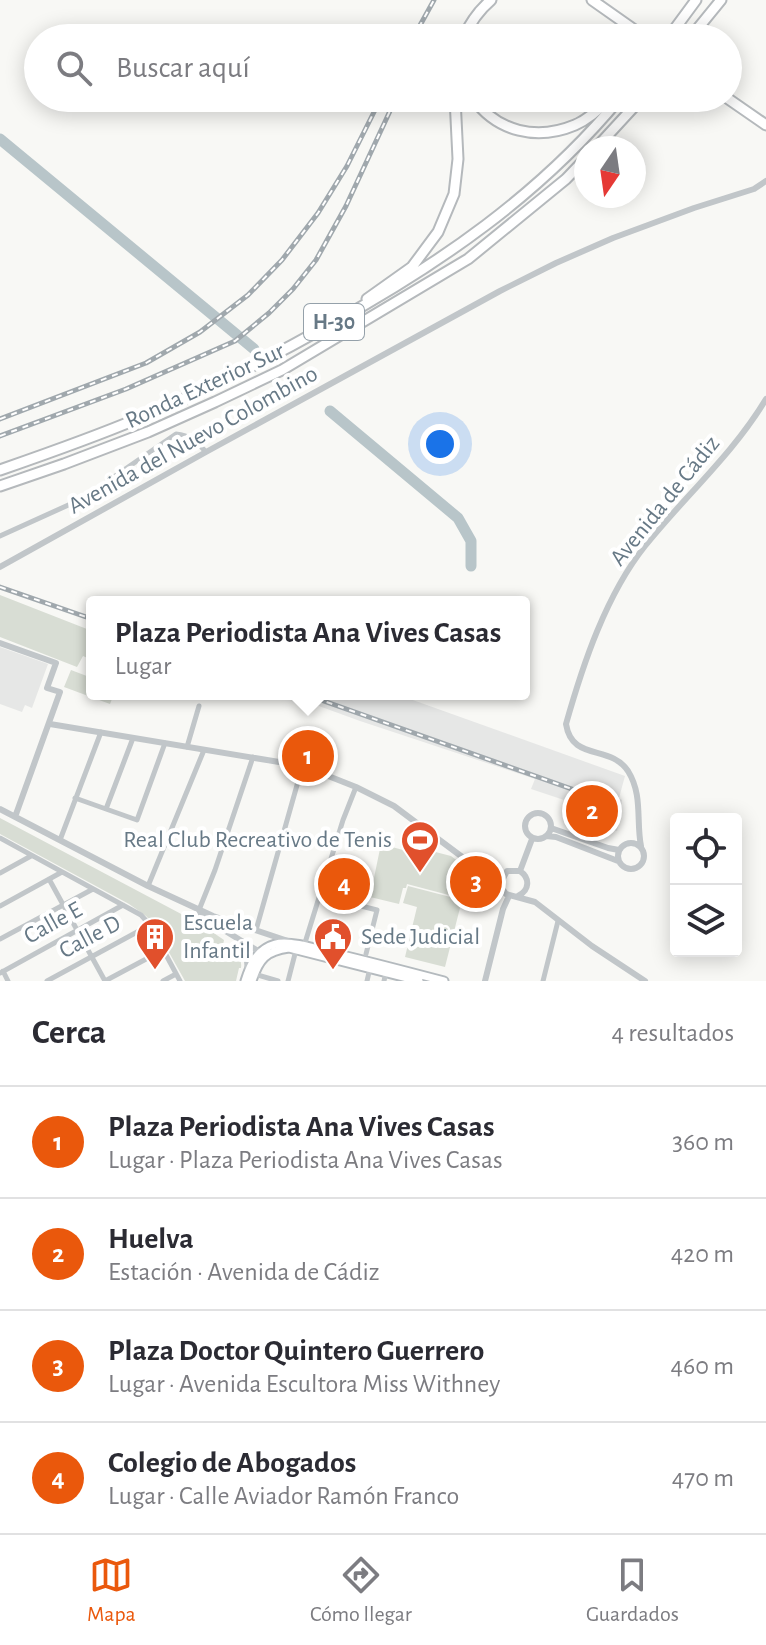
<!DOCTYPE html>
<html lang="es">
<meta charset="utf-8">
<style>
body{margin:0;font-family:"Alegreya Sans",sans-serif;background:#f2f2f3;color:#2b2b33}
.controls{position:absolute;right:24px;bottom:24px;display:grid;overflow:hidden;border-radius:8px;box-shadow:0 4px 20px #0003}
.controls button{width:72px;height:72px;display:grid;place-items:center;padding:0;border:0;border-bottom:2px solid #e1e1e2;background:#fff;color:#2b2b33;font:40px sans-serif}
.compass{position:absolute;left:574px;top:136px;width:72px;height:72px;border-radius:50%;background:#fff;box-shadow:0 4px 20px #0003;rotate:193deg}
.you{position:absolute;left:440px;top:444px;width:28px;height:28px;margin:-20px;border:6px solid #fff;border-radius:50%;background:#1a73e8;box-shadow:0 0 0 12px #1a73e833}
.badge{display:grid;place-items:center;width:52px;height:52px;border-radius:50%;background:#ea580c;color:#fff;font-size:26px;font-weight:700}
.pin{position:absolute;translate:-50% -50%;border:4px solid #fff;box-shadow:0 2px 8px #0006}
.popup{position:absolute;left:86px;top:596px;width:444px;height:104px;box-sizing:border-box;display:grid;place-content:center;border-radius:8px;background:#fff;filter:drop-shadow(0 2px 6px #0005);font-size:26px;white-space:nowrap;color:#7c7c81}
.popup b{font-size:30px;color:#2b2b33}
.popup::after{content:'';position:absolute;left:50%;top:100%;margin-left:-16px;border:16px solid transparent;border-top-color:#fff}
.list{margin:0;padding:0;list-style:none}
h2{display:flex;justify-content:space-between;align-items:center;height:104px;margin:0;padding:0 32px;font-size:34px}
h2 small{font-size:26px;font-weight:400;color:#7c7c81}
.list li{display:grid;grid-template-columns:52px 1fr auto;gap:24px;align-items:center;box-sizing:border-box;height:112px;padding:0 32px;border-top:2px solid #e1e1e2}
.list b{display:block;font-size:30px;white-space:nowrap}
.list p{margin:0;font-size:26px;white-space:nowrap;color:#7c7c81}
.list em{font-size:26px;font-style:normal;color:#7c7c81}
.icon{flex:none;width:44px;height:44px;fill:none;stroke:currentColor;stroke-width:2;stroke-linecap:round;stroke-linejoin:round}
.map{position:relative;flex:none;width:766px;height:981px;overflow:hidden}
.search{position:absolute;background:#fff;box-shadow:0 4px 20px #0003;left:24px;right:24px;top:24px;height:88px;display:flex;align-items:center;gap:20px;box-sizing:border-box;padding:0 28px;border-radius:44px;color:#7c7c81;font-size:30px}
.sheet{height:552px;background:#fff}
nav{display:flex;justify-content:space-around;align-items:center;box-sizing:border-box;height:112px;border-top:2px solid #e1e1e2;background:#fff;font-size:22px;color:#7c7c81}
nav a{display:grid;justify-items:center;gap:4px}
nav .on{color:#ea580c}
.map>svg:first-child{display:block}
.built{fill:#e6e7e6}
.green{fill:#d8ddd4}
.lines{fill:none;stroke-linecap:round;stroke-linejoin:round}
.river{stroke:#b8c5c9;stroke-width:11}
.secondary-casing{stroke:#b4babe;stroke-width:11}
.motorway-casing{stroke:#b5b9bc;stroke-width:13}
.minor{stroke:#c1c6c9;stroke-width:5}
.tertiary{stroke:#c1c6c9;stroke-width:6}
.secondary{stroke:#fff;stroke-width:7}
.motorway{stroke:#fff;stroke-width:9}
.rail-casing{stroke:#a0a8ad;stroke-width:5}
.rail{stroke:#fff;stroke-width:2;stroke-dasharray:6;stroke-linecap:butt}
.labels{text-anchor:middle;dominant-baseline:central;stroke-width:8;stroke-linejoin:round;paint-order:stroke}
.shield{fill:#fff;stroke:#95a1aa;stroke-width:2}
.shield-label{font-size:22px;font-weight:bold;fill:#677986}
.street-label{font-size:24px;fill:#677986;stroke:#fff}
.poi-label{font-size:24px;fill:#677986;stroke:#fff;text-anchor:start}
</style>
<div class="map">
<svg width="766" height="981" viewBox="0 0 766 981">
<rect width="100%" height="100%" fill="#f8f8f5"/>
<path class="built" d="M 0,647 L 48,664 L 32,708 L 25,705 L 22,712 L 0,704 Z
M 286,694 L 396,694 L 625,776 L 619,798 L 622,800 L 617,831 L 564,812 L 567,801 L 531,789 L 535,779 L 360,721 Z"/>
<path class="green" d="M 0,595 L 92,631 L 92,660 L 83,656 L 77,667 L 0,637 Z
M 71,670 L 92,678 L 92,694 L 114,694 L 110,704 L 64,687 Z
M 0,818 L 202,925 L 224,940 L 223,945 C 229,954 243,951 241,968 L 239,968 L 236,981 L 185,981 L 152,922 L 146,916 L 129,904 L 0,834 Z
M 381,844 L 414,853 L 416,847 L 451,856 L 467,868 L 460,898 L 407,884 L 406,888 L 403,888 L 399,904 L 370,897 Z
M 408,886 L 462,900 L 445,967 L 405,957 L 417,907 L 403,903 Z"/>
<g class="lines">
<path class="river" d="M 0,139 L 254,349
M 330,411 L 458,518 L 471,541 L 471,566"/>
<defs>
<path id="secondary" d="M 245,981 C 250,965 257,949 275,944 C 289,940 315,948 330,952 C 368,961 406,971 444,981
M 252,981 C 259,959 266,951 289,948 L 419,981"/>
<path id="motorway" d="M 592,0 L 646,38
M 463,38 C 470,23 478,11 491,0
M 668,38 L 696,0
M 690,38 L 721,0
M 473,98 C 497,132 537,141 575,125 C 589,119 600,108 611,98
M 727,98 L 766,125
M 596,148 L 642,98
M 367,299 L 412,267 L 438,232 L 454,194 L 458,159 L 455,98
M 0,470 C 46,454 92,438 137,419 C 203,392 267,360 329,325 C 438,265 540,195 620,98
M 0,486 L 64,464 L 148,432 L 215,402 L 282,370 L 468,259 L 566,179 L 586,158"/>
</defs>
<use href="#secondary" class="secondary-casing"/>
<use href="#motorway" class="motorway-casing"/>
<path class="minor" d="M 0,536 L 75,502 L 92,492 L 176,434 C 190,435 197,442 206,452
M 187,747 L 199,706
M 75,798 L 137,820 L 165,743
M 106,809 L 133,738
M 0,838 L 141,915 L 150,925 L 180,981
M 60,840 L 101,732
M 0,873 L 31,856
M 49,879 L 105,981
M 148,886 L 204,750
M 0,906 L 62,872
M 361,906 L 377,910 L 366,954
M 199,910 L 215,870 L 253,757
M 256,930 L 301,771 L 307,754 L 305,749
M 0,939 L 93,889
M 304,946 L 343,820 L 356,787
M 3,971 L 8,981
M 0,973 L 123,905
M 254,974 L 278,981
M 47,981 L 150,925
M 105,981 L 163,950
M 163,981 L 176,974
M 288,981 L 296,950
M 367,981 L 370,968
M 384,981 L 386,972
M 543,981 L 558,921"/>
<path class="tertiary" d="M 0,567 L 206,452 L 500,291 L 556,263 L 613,238 L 694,208 L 754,189 L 766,181
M 0,643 L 56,663 L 47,688 L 60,692 L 15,817
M 50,724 L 303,766 L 356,787 L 394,806 L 485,874 L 501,882
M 0,809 L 148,886 L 213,916 L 291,942
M525 826a13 13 0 1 1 26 0a13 13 0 1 1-26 0Z
M 551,828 L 608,848 L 619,850
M 546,836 L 556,837 L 618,861
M618 856a13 13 0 1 1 26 0a13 13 0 1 1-26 0Z
M 641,846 C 636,821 643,795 628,771 C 610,744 572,762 566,724 C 583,664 606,595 645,546 C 685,496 733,454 766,399
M 520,871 L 532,839
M 501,882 L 501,887 L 506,894 L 535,902 L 592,946 L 645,981
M 501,882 L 507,871 L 520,871
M 518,896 C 530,890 530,878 520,871
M 199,910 L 201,916 L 263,954
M 240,941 L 247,961 L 248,972
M 485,981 L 503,909 L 509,896"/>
<use href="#secondary" class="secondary"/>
<use href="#motorway" class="motorway"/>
<defs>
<path id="rail" d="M 413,38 L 434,0
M 0,419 L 146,363 L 200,332 L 248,295 L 282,260 L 318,213 L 347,166 L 381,98
M 0,436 L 126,389 L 235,341 L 269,313 L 293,289 L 316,260 L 346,206 L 396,98
M 0,587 L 92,619
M 304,694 L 600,799"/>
</defs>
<use href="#rail" class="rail-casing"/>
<use href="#rail" class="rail"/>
</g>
<defs>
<symbol id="stadium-pin" viewBox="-11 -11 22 30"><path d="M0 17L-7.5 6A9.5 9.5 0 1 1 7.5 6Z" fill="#e1502c" stroke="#fff"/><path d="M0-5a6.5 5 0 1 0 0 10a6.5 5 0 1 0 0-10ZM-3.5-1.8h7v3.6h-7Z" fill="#fff"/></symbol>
<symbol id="building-pin" viewBox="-11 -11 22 30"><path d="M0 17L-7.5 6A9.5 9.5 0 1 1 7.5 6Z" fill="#e1502c" stroke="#fff"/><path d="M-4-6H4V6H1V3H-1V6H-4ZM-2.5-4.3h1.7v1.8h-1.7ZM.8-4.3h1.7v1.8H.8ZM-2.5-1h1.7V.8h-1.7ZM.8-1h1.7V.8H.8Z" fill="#fff"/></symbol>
<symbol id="civic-pin" viewBox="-11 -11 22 30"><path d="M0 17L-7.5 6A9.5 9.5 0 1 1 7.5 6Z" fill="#e1502c" stroke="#fff"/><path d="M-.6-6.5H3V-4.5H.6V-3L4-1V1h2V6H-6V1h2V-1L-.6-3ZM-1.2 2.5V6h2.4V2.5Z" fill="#fff"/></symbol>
</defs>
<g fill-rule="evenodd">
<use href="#stadium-pin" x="398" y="818" width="44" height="60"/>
<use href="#building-pin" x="133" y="915" width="44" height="60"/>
<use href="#civic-pin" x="311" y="915" width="44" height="60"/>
</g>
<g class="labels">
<rect class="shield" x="304" y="304" width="60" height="36" rx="6"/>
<g class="shield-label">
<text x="334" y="322">H-30</text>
</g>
<g class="street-label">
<text transform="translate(205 386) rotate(-25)">Ronda Exterior Sur</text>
<text transform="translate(193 440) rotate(-29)">Avenida del Nuevo Colombino</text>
<text transform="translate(665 501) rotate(-51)">Avenida de Cádiz</text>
<text transform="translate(53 923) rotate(-29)">Calle E</text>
<text transform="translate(90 937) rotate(-28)">Calle D</text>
</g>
<g class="poi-label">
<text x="392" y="840" text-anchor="end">Real Club Recreativo de Tenis</text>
<text x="183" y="923">Escuela<tspan x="183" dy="28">Infantil</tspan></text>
<text x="361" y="937">Sede Judicial</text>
</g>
</g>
</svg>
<div class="controls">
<button><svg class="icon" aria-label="locate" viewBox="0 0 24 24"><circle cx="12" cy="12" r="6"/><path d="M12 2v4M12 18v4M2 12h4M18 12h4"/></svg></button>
<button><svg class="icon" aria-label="layers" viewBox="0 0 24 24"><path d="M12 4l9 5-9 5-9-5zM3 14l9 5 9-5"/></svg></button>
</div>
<svg class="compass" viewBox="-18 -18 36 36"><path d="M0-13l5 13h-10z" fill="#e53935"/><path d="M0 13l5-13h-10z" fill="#7c7c81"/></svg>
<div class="you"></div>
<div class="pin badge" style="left:308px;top:756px">1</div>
<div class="popup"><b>Plaza Periodista Ana Vives Casas</b>Lugar</div>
<div class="pin badge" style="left:592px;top:811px">2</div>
<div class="pin badge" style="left:476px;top:882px">3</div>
<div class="pin badge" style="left:344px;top:884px">4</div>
<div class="search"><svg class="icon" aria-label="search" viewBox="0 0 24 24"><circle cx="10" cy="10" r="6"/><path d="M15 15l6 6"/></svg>Buscar aquí</div>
</div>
<section class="sheet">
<h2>Cerca<small>4 resultados</small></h2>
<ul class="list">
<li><span class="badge">1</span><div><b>Plaza Periodista Ana Vives Casas</b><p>Lugar · Plaza Periodista Ana Vives Casas</p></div><em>360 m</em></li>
<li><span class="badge">2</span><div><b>Huelva</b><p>Estación · Avenida de Cádiz</p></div><em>420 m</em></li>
<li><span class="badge">3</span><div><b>Plaza Doctor Quintero Guerrero</b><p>Lugar · Avenida Escultora Miss Withney</p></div><em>460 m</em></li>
<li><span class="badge">4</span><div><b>Colegio de Abogados</b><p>Lugar · Calle Aviador Ramón Franco</p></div><em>470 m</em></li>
</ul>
</section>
<nav>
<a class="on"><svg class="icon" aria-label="map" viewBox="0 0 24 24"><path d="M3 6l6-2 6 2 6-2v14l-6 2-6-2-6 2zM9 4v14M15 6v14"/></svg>Mapa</a>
<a><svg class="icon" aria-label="directions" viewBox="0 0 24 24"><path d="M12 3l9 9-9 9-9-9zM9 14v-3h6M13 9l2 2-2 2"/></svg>Cómo llegar</a>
<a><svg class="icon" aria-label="saved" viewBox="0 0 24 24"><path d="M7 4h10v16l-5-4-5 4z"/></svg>Guardados</a>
</nav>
